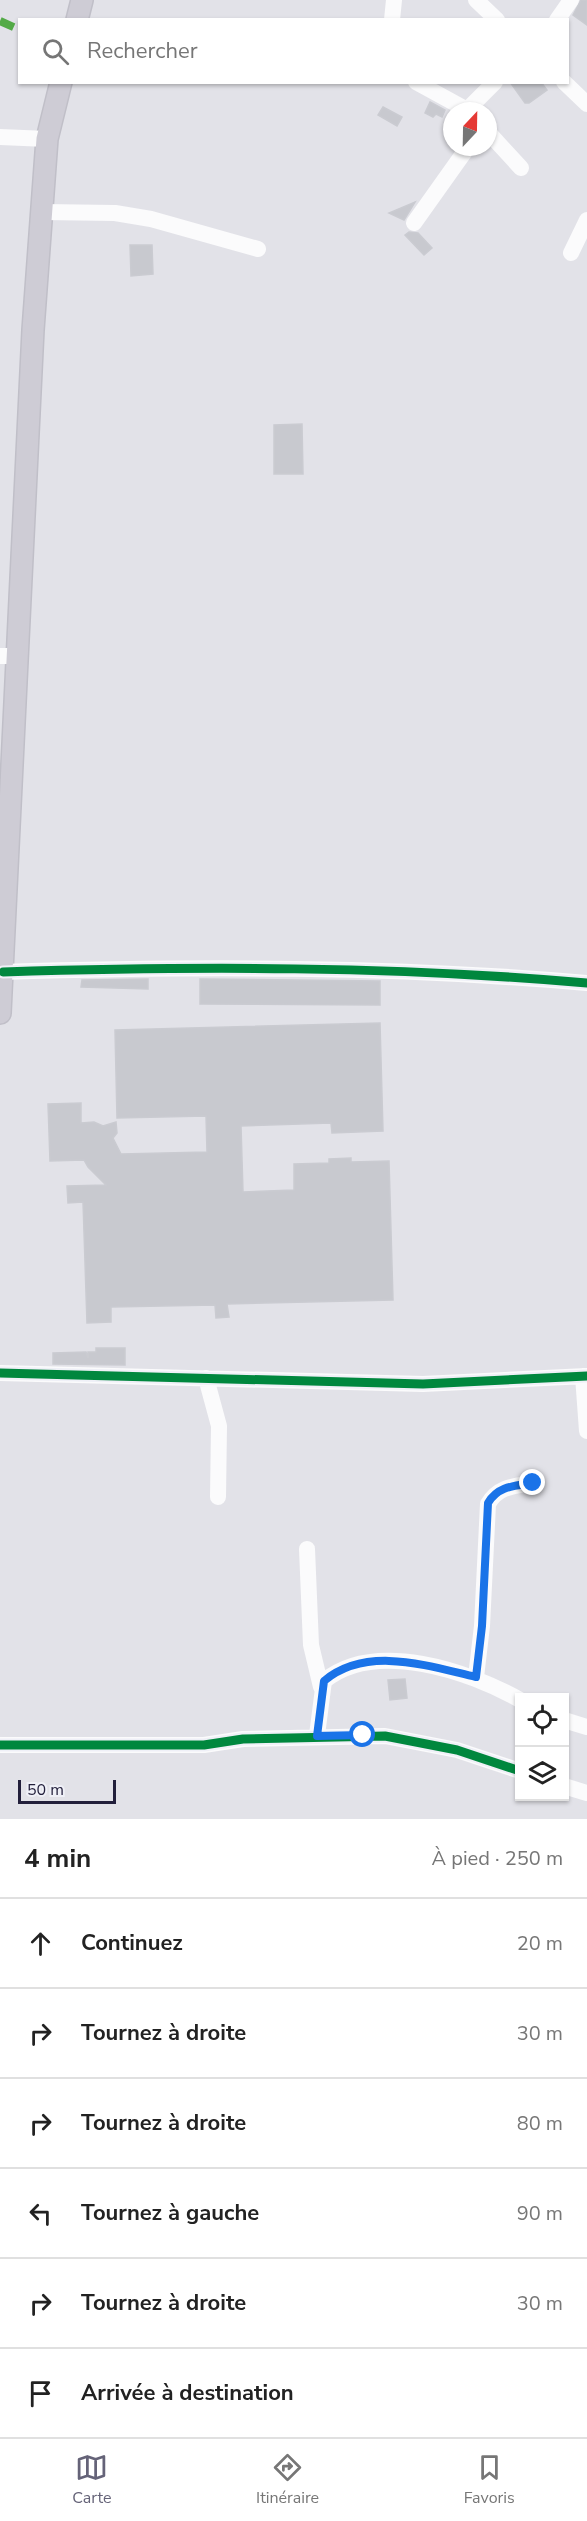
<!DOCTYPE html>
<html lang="fr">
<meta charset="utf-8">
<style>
body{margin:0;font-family:"Nunito Sans",sans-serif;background:#f6f6f6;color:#222}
.controls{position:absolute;right:18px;bottom:18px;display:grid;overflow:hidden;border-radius:0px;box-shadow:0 2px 4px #0004}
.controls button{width:54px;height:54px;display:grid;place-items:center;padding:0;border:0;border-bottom:2px solid #e0e0e0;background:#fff;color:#222;font:30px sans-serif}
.compass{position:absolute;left:443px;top:102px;width:54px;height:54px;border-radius:50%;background:#fff;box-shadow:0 2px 4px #0004;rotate:22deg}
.scale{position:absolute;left:18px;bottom:15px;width:98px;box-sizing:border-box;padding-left:6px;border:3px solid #221f3b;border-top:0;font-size:16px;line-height:21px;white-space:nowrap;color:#221f3b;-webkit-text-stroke:4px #eff0f7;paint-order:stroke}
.stop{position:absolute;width:18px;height:18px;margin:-14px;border:4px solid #1a73e8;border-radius:50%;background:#fff}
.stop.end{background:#1a73e8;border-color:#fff;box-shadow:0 2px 6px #0008}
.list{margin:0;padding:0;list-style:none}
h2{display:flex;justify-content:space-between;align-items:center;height:78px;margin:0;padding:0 24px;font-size:26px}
h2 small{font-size:20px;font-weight:400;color:#767676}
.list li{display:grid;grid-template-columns:39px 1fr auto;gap:18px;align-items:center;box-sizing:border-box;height:90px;padding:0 24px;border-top:2px solid #e0e0e0}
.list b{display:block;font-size:22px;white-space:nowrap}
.list em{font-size:20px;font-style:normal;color:#767676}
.icon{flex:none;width:33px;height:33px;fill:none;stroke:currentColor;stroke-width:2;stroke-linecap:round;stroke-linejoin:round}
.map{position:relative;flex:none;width:587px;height:1819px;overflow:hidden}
.search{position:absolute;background:#fff;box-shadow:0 2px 4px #0004;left:18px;right:18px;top:18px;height:66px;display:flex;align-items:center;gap:15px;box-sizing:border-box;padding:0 21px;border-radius:0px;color:#767676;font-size:22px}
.sheet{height:618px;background:#fff}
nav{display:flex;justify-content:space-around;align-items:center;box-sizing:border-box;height:84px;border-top:2px solid #e0e0e0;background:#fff;font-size:16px;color:#767676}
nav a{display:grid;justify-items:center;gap:3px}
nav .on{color:#656378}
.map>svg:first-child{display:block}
.building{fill:#c8c9cf;stroke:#cacbd1;stroke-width:1.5}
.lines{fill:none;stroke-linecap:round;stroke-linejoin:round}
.major-casing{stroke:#c0bfc8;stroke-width:24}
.minor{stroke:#fbfbfc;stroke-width:16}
.major{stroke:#ceccd5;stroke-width:21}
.quiet{stroke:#53aa46;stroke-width:8;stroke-dasharray:15 8;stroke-linecap:butt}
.cycleway-casing{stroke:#eff0f7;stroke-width:13}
.cycleway{stroke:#00873e;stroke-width:9}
.route{stroke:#1a73e8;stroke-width:8}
</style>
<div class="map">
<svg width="587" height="1819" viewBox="0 0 587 1819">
<rect width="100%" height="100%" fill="#e2e2e8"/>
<path class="building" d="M 581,0 L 587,0 L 587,25 L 573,15 Z
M 510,82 L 541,82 L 547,90 L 529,103 L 525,103 Z
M 430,102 L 445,110 L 442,117 L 436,114 L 433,117 L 425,113 Z
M 383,107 L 402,117 L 397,126 L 378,115 Z
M 415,202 L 404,220 L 389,213 Z
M 409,232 L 418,233 L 432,248 L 424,255 L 405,235 Z
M 130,245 L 152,245 L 153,274 L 131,276 Z
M 302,424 L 303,474 L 274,474 L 274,425 Z
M 148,979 L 148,989 L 81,987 L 82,980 Z
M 200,979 L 380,981 L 380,1005 L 200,1004 Z
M 380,1023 L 383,1131 L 332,1133 L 331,1123 L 241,1126 L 243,1192 L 294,1190 L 294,1164 L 329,1163 L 329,1159 L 351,1158 L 351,1162 L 389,1161 L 393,1300 L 227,1304 L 229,1317 L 216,1318 L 215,1305 L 111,1307 L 111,1322 L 87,1323 L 83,1202 L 68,1203 L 67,1186 L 106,1185 L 88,1167 L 84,1160 L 50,1161 L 48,1104 L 81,1103 L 81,1123 L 94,1122 L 103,1126 L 116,1122 L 117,1133 L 113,1138 L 121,1154 L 207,1152 L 206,1116 L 117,1118 L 115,1030 Z
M 96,1348 L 125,1348 L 125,1365 L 53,1364 L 53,1353 L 86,1352 L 88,1358 L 88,1352 L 96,1352 Z
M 405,1679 L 407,1698 L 390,1700 L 388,1680 Z"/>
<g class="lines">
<defs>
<path id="major" d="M 77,20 L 82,0
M 0,1013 L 33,330 L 47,139 L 61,82"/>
</defs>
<use href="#major" class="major-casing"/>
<path class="minor" d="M 476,0 L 497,20
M 392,20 L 394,0
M 557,20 L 571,0
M 416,82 L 469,111
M 564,82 L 587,104
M 468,109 L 495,82
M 488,132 L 521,168
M 0,137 L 47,139
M 42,212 L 115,213 L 151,219 L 258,249
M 414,223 L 468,147
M 571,253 L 587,220
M 0,656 L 18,656
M 3,972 C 197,966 393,966 587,983
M 0,1373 L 423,1384 L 587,1376
M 583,1376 L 587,1431
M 206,1378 L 219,1426 L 218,1497
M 307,1549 L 311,1645 L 321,1687
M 476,1677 L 482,1626 L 488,1504 C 498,1486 515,1486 533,1483
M 564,1720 L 587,1727
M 317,1735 L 324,1681 C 375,1639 469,1671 520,1700
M 0,1745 L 204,1745 L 243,1739 L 385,1736 L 457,1750 L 520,1771
M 564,1786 L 587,1793"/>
<use href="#major" class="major"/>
<path class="quiet" d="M 0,21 L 20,30"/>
<defs>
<path id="cycleway" d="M 3,972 C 197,966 393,966 587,983
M 0,1373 L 423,1384 L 587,1376
M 0,1745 L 204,1745 L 243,1739 L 385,1736 L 457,1750 L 520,1771"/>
</defs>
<use href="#cycleway" class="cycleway-casing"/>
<use href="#cycleway" class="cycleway"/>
</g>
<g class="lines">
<path class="route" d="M 363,1735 L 317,1736 L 324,1681 C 367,1645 428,1666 476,1677 L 482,1626 L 488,1503 C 498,1486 514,1486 533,1483"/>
</g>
</svg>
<div class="controls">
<button><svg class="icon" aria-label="locate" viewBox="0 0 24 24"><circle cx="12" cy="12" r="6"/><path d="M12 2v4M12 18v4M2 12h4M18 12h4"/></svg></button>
<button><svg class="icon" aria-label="layers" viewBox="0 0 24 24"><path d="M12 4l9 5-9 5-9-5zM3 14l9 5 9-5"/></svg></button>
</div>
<svg class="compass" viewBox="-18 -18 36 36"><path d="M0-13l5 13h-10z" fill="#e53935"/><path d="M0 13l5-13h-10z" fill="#767676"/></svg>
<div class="scale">50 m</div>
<div class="stop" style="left:363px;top:1735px"></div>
<div class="stop end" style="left:533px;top:1483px"></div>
<div class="search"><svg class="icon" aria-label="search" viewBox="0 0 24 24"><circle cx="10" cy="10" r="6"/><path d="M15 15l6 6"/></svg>Rechercher</div>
</div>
<section class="sheet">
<h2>4 min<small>À pied · 250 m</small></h2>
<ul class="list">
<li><svg class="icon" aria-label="ahead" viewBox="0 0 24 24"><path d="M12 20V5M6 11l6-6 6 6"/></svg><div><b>Continuez</b></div><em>20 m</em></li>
<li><svg class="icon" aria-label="right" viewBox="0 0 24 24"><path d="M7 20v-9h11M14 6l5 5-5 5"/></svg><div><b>Tournez à droite</b></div><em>30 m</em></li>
<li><svg class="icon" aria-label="right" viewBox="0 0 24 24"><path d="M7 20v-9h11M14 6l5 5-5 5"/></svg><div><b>Tournez à droite</b></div><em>80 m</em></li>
<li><svg class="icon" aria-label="left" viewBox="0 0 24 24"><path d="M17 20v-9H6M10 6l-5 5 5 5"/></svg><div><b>Tournez à gauche</b></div><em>90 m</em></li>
<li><svg class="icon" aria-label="right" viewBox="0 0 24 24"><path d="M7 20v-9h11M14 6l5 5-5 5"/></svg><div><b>Tournez à droite</b></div><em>30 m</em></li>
<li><svg class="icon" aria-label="arrive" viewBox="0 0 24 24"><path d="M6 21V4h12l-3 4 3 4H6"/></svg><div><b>Arrivée à destination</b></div></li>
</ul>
</section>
<nav>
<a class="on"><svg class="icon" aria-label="map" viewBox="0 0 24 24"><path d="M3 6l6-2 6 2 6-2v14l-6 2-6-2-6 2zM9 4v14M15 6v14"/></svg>Carte</a>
<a><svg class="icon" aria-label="directions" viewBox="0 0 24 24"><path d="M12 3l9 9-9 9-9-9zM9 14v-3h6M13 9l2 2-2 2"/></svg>Itinéraire</a>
<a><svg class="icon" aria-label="saved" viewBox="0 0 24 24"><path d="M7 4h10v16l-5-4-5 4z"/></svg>Favoris</a>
</nav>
